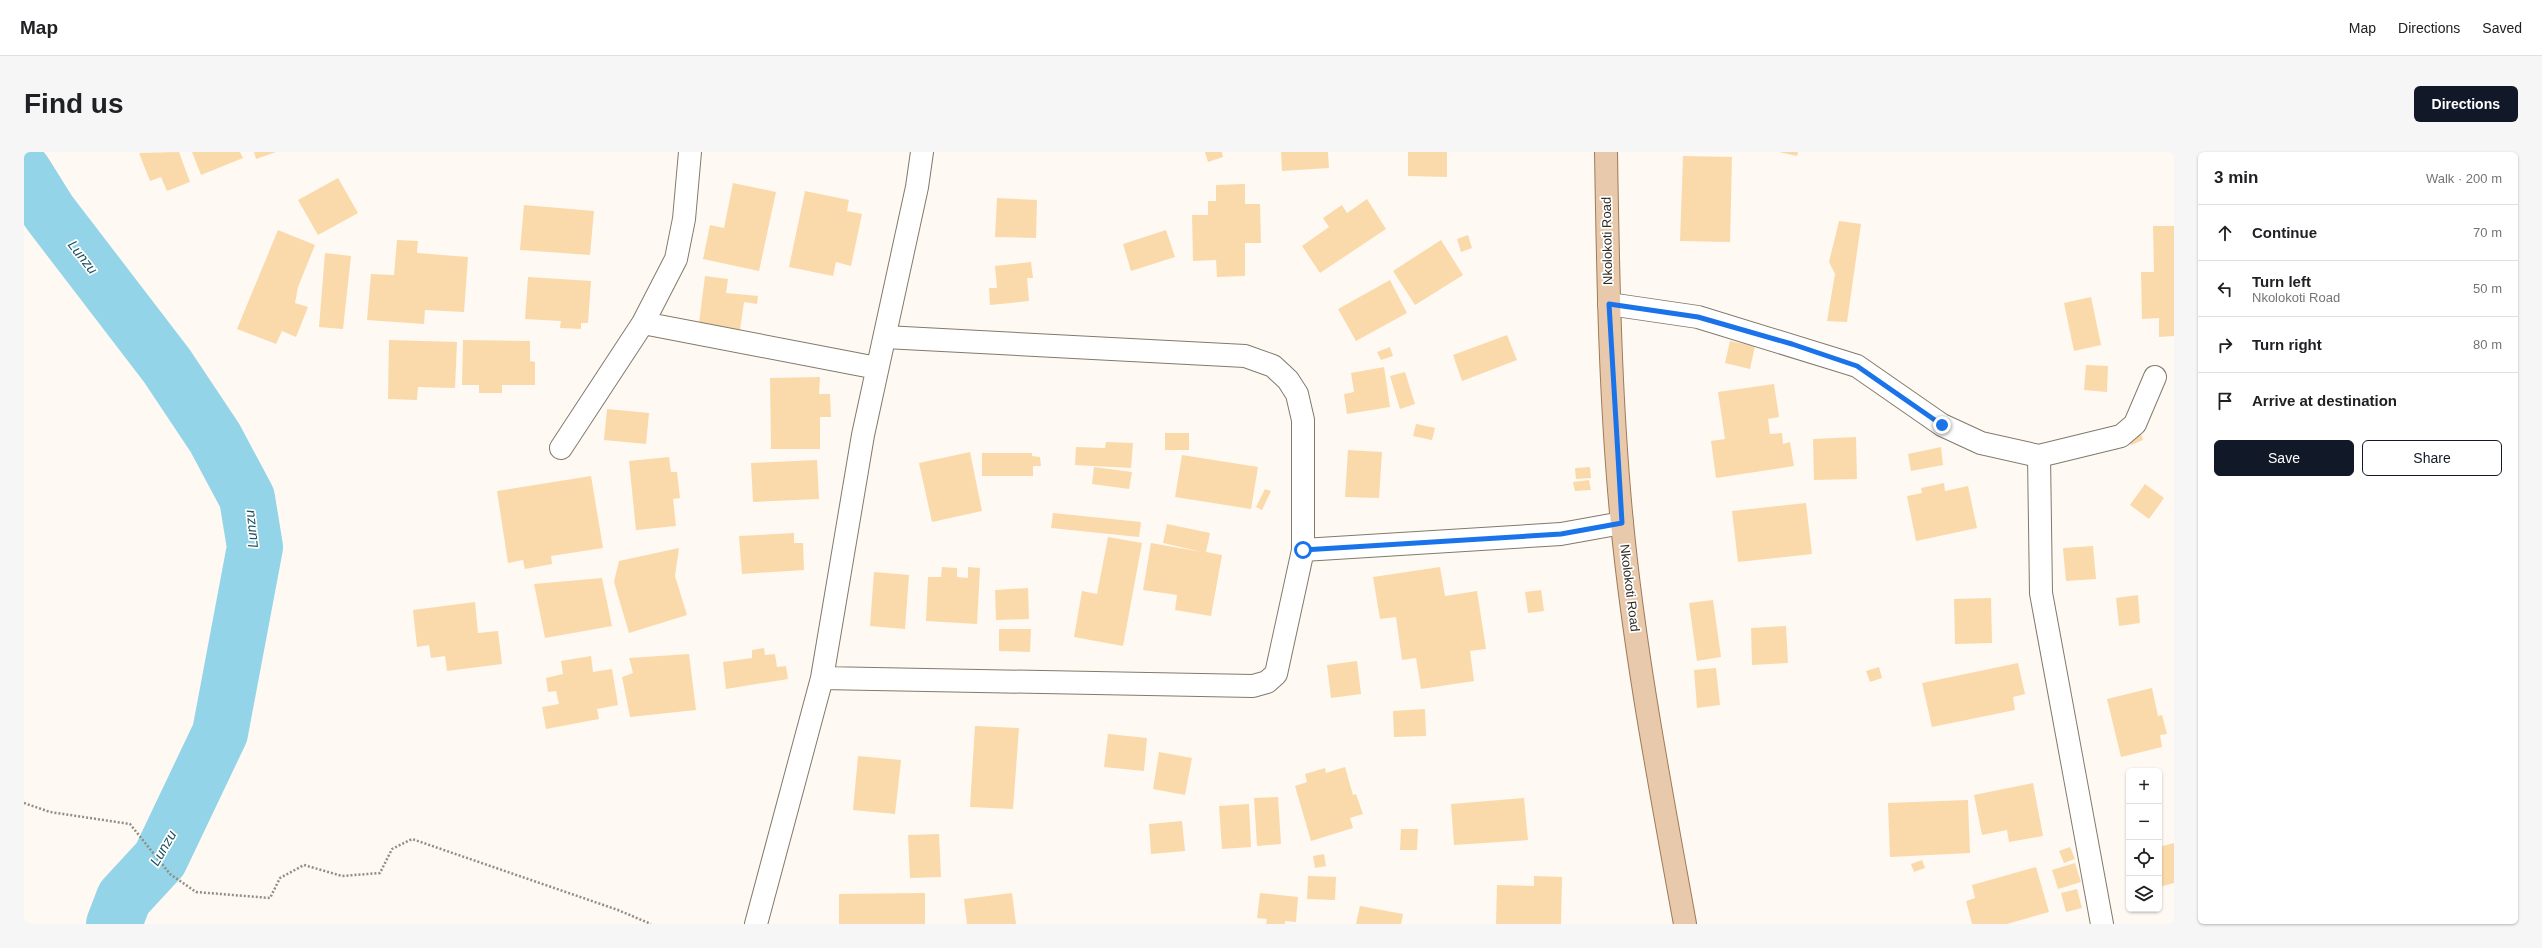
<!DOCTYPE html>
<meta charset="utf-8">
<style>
body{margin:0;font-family:Arial,sans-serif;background:#f6f6f6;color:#202124}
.controls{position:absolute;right:12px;bottom:12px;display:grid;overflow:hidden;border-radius:6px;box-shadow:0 1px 3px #0004}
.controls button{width:36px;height:36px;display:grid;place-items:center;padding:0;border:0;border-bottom:1px solid #e0e0e0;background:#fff;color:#202124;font:20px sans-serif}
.stop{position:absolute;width:12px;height:12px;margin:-9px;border:3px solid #1a73e8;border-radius:50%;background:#fff}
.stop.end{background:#1a73e8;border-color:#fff;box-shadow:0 1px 4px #0008}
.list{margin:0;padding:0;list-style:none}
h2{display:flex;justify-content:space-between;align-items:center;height:52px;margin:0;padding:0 16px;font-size:17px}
h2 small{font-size:13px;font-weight:400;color:#757577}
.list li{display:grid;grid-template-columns:26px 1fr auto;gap:12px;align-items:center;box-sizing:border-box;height:56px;padding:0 16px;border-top:1px solid #e0e0e0}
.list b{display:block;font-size:15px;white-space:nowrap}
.list p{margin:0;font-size:13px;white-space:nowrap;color:#757577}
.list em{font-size:13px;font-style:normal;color:#757577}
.actions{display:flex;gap:8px;padding:12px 16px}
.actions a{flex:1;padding:9px 0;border:1px solid #111827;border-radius:6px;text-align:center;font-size:14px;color:#111827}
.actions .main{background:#111827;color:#fff}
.icon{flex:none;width:22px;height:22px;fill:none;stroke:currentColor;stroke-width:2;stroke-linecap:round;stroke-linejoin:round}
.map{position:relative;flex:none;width:2150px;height:772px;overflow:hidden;border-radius:6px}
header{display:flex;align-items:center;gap:24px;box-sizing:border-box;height:56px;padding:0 20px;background:#fff;border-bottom:1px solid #e0e0e0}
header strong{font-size:19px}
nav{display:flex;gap:22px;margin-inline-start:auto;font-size:14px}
.intro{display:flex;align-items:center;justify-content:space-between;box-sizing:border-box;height:96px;padding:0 24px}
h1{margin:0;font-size:28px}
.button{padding:10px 18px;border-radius:6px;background:#111827;color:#fff;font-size:14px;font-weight:700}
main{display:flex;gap:24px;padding:0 24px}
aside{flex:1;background:#fff;border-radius:6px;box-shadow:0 1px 3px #0004}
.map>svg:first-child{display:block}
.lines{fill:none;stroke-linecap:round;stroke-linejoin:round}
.river{stroke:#93d4e8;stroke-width:56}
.building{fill:#fadaaa}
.minor-casing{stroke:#84796a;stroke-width:24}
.major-casing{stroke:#9e7b58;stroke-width:24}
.path{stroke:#928d86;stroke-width:2.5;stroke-dasharray:2 2;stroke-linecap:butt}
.minor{stroke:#fff;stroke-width:22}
.major{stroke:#e9c9ac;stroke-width:22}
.route{stroke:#1a73e8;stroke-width:5}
.labels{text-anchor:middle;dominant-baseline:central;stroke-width:3.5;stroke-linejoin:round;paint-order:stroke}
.street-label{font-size:13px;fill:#302c25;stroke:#fff}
.water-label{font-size:14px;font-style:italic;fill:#1b5261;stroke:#fff}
</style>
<header>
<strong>Map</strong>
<nav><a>Map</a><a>Directions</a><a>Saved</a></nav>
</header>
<div class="intro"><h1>Find us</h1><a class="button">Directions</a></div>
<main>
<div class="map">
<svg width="2150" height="772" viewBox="0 0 2150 772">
<rect width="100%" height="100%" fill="#fef9f2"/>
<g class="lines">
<path class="river" d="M 0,20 L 25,60 L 143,214 L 191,286 L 223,346 L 231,395 L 196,581 L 136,707 L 100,746 L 90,772"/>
</g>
<path class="building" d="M 155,0 L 166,30 L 143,39 L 137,25 L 126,29 L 115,1 Z
M 168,0 L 216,0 L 219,6 L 177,23 Z
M 230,0 L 252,0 L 232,7 Z
M 1181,0 L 1198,0 L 1199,5 L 1184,10 Z
M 1257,0 L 1304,0 L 1305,16 L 1258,19 Z
M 1384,0 L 1423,0 L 1423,25 L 1384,24 Z
M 1755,0 L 1774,0 L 1773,4 Z
M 1659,4 L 1708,5 L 1706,90 L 1656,89 Z
M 314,26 L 334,61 L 294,83 L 274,48 Z
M 709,31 L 752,40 L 735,119 L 679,107 L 686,73 L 700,76 Z
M 1221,32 L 1221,52 L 1236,52 L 1237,91 L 1221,91 L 1221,124 L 1193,125 L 1192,108 L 1169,109 L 1168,63 L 1184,63 L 1184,49 L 1192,49 L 1192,33 Z
M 781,39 L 825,48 L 823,59 L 838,62 L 827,114 L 812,110 L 809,124 L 765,115 Z
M 973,46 L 1013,48 L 1012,86 L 971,85 Z
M 1343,47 L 1362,77 L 1296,121 L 1278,94 L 1305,75 L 1299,66 L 1318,53 L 1323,61 Z
M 500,53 L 570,59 L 566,103 L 496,98 Z
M 1815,69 L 1837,72 L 1823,170 L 1803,169 L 1811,122 L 1805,110 Z
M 2129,74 L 2150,74 L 2150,184 L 2135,185 L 2135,166 L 2118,167 L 2117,120 L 2130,120 Z
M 254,78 L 291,93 L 274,135 L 271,151 L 284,155 L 272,185 L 258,179 L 252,192 L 213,177 Z
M 1142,78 L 1151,105 L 1107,119 L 1099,92 Z
M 1444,83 L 1448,96 L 1437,100 L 1433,87 Z
M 373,88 L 394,89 L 393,101 L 444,105 L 440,160 L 401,158 L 400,172 L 343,168 L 347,122 L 370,123 Z
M 1417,88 L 1439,123 L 1391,153 L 1369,119 Z
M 301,101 L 327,104 L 319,177 L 295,175 Z
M 1007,110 L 1009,126 L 1003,126 L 1005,149 L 966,153 L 965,136 L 973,136 L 971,114 Z
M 681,124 L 704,127 L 702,141 L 734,144 L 733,152 L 720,150 L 715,185 L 674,179 Z
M 504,125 L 567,129 L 564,171 L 557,171 L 557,177 L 536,176 L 537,169 L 501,167 Z
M 1366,128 L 1383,161 L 1332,189 L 1314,157 Z
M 2067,145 L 2077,193 L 2050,199 L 2040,151 Z
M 1483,183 L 1493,208 L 1438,229 L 1429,203 Z
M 365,188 L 433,190 L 431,236 L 394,235 L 393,248 L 364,247 Z
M 439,188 L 506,189 L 506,209 L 511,210 L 511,233 L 478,233 L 478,241 L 455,241 L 455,233 L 438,233 Z
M 1706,189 L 1731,194 L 1726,217 L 1701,211 Z
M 1366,195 L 1369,204 L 1357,208 L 1353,200 Z
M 2062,213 L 2084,214 L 2083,240 L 2060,238 Z
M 1360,215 L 1366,255 L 1323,262 L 1320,242 L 1330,240 L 1327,221 Z
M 1381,220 L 1391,252 L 1376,257 L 1366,224 Z
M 796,225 L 795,242 L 806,242 L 807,265 L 796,265 L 796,297 L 747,297 L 746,226 Z
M 1750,232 L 1755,265 L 1744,267 L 1746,282 L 1758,281 L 1759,292 L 1766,290 L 1770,314 L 1692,326 L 1687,289 L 1701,287 L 1694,240 Z
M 583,257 L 625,261 L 622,292 L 580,288 Z
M 1392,272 L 1411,276 L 1408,288 L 1389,284 Z
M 2115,276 L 2119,288 L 2107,293 L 2103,281 Z
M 1141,281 L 1165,281 L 1165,298 L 1141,298 Z
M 1832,285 L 1833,327 L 1790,328 L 1789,287 Z
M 1082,290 L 1109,291 L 1107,316 L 1051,313 L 1052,295 L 1081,296 Z
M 1917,295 L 1919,313 L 1887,319 L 1884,302 Z
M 1324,298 L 1358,300 L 1355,346 L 1321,345 Z
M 946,300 L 958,359 L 908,370 L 895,311 Z
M 958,301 L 1008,301 L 1008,304 L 1016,305 L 1017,314 L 1009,314 L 1009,324 L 958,324 Z
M 1158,303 L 1234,315 L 1227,357 L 1151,345 Z
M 645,305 L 647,320 L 653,320 L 656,346 L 649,347 L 652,374 L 612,378 L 605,309 Z
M 793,308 L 795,347 L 729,350 L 727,311 Z
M 1070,315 L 1108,320 L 1105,337 L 1068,332 Z
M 1566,315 L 1567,326 L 1552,327 L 1551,316 Z
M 567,324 L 579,396 L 527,404 L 528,412 L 501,417 L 499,408 L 484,411 L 473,339 Z
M 1565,328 L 1567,338 L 1551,339 L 1549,330 Z
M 1920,331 L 1921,339 L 1944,334 L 1953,376 L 1892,389 L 1883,344 L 1898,341 L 1897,336 Z
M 2121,332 L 2140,346 L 2125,367 L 2106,353 Z
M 1241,337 L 1247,339 L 1238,358 L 1232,355 Z
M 1782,351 L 1788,402 L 1714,410 L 1708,359 Z
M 1029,361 L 1117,370 L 1115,385 L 1027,376 Z
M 1143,372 L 1186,381 L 1182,400 L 1198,403 L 1187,464 L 1151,458 L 1153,443 L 1119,438 L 1127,391 L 1178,400 L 1139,391 Z
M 770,381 L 770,391 L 779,391 L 780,418 L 718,422 L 715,384 Z
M 1084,385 L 1118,391 L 1099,494 L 1050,485 L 1058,439 L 1073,442 Z
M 2069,394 L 2072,427 L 2042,429 L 2039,396 Z
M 655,396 L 651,424 L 663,463 L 605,481 L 590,430 L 595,409 Z
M 918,415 L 933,416 L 933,425 L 944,426 L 944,415 L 956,416 L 953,472 L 902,469 L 904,425 L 917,425 Z
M 1416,415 L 1421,444 L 1453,439 L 1462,497 L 1446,499 L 1450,529 L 1397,537 L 1392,506 L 1378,508 L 1372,465 L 1356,467 L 1349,425 Z
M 850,420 L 885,423 L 881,477 L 846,474 Z
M 578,426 L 588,474 L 521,486 L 510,432 Z
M 1004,436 L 1005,467 L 972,468 L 971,438 Z
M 1517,438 L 1520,459 L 1504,461 L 1501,440 Z
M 2114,443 L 2116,471 L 2095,474 L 2092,446 Z
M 1967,446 L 1968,491 L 1931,492 L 1930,447 Z
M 1689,448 L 1697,505 L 1673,509 L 1665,451 Z
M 451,450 L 454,481 L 474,479 L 478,512 L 423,519 L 421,504 L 407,506 L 405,493 L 393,495 L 389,458 Z
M 1762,474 L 1764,511 L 1728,513 L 1727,476 Z
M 975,477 L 1007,477 L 1006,500 L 975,499 Z
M 740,496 L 741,503 L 751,502 L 753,515 L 762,514 L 764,527 L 702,537 L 699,510 L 728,506 L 728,498 Z
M 665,502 L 672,558 L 606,565 L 598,525 L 609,521 L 605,506 Z
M 567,504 L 569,520 L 588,517 L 594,553 L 573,557 L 575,567 L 522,577 L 518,555 L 535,552 L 532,539 L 524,540 L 522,526 L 539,522 L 537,509 Z
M 1333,509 L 1337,542 L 1307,546 L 1303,513 Z
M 1994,511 L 2001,542 L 1989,545 L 1991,558 L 1908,575 L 1898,531 Z
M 1855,515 L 1858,526 L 1846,530 L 1842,519 Z
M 1692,516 L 1696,553 L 1673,556 L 1670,518 Z
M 2128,536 L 2134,564 L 2138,563 L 2143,582 L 2136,583 L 2138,595 L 2097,605 L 2083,547 Z
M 1401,557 L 1402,584 L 1370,585 L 1369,559 Z
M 951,574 L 995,576 L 989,657 L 946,655 Z
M 1084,582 L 1123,586 L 1120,619 L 1080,615 Z
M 1135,600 L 1168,606 L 1161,643 L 1129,637 Z
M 834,604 L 877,608 L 871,662 L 829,658 Z
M 1321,615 L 1329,643 L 1332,642 L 1339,662 L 1326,666 L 1329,676 L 1287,689 L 1271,634 L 1283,630 L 1281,622 L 1301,616 L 1302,621 Z
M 2009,631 L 2019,684 L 1985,690 L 1983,678 L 1958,683 L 1950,643 Z
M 1254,645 L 1257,692 L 1233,694 L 1230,646 Z
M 1500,646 L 1504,688 L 1430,693 L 1427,652 Z
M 1944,648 L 1946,701 L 1866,705 L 1864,651 Z
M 1225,652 L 1227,695 L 1198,697 L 1195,654 Z
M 1158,669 L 1161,699 L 1127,702 L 1125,672 Z
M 1377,677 L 1394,677 L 1393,698 L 1376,698 Z
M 915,682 L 917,725 L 886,726 L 884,683 Z
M 2150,691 L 2150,731 L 2135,735 L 2135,695 Z
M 2046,695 L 2051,707 L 2040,711 L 2035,699 Z
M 1300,702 L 1302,714 L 1291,716 L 1289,704 Z
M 1898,708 L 1901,716 L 1890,720 L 1887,712 Z
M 2051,711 L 2057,730 L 2034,737 L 2028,718 Z
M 2012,715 L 2025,760 L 1983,772 L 1948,772 L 1942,749 L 1951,746 L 1948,733 Z
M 1284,724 L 1312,725 L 1311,748 L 1283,747 Z
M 1510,724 L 1538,725 L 1537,772 L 1472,772 L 1473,733 L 1510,734 Z
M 2053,737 L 2058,756 L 2042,760 L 2037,741 Z
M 901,741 L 901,772 L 815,772 L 815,742 Z
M 988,741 L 992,772 L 943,772 L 940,747 Z
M 1236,741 L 1274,745 L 1272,770 L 1261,769 L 1261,772 L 1242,772 L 1243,767 L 1233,766 Z
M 1336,754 L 1379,762 L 1377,772 L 1332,772 Z"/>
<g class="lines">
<defs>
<path id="minor" d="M 1585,152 L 1674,165 L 1817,209 L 1833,214 L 1918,273 L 1957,291 L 2015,304 L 2097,284 L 2111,272 L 2131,225
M 619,171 L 853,216
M 537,296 L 619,171 L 652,107 L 660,67 L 666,0
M 2015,304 L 2017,441 L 2078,772
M 1279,398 L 1537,382 L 1598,371
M 798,526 L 1229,534 L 1243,530 L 1252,522 L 1279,398 L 1279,268 L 1273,242 L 1264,228 L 1249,214 L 1221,204 L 861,185
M 732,772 L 798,526 L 839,283 L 893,35 L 898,0"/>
<path id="major" d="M 1582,0 C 1584,123 1586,248 1598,371 C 1611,505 1637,639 1661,772"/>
</defs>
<use href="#minor" class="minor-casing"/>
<use href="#major" class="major-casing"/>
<path class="path" d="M 0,651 L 26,660 L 106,672 L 146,722 L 172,740 L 246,746 L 256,726 L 280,713 L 318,724 L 356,721 L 368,697 L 388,687 L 594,758 L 627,772"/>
<use href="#minor" class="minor"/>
<use href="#major" class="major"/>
</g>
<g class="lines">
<path class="route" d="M 1279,398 L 1537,382 L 1598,371 L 1585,152 L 1674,165 L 1768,192 L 1833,214 L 1918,273"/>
</g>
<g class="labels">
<g class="street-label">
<text transform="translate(1583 89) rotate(-91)">Nkolokoti Road</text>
<text transform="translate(1606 436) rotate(83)">Nkolokoti Road</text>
</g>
<g class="water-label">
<text transform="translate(59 105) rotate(52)">Lunzu</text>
<text transform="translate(227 377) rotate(-96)">Lunzu</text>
<text transform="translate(139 696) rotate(-60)">Lunzu</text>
</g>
</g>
</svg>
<div class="controls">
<button>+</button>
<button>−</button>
<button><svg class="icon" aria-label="locate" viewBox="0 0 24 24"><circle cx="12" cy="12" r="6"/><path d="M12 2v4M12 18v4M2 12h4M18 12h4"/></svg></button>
<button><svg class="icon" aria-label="layers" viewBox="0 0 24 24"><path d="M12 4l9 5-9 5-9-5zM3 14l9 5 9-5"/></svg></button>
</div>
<div class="stop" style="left:1279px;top:398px"></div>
<div class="stop end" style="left:1918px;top:273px"></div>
</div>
<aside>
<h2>3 min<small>Walk · 200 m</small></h2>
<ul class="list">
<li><svg class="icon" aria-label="ahead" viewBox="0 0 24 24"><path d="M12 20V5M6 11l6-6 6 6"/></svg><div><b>Continue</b></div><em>70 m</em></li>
<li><svg class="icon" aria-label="left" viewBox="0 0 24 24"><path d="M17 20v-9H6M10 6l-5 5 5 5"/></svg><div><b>Turn left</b><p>Nkolokoti Road</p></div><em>50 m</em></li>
<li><svg class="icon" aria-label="right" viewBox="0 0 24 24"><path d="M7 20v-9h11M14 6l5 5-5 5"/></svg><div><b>Turn right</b></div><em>80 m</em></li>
<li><svg class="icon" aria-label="arrive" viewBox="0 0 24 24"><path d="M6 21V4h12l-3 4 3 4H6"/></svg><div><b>Arrive at destination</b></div></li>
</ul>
<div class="actions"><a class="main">Save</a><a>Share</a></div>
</aside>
</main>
